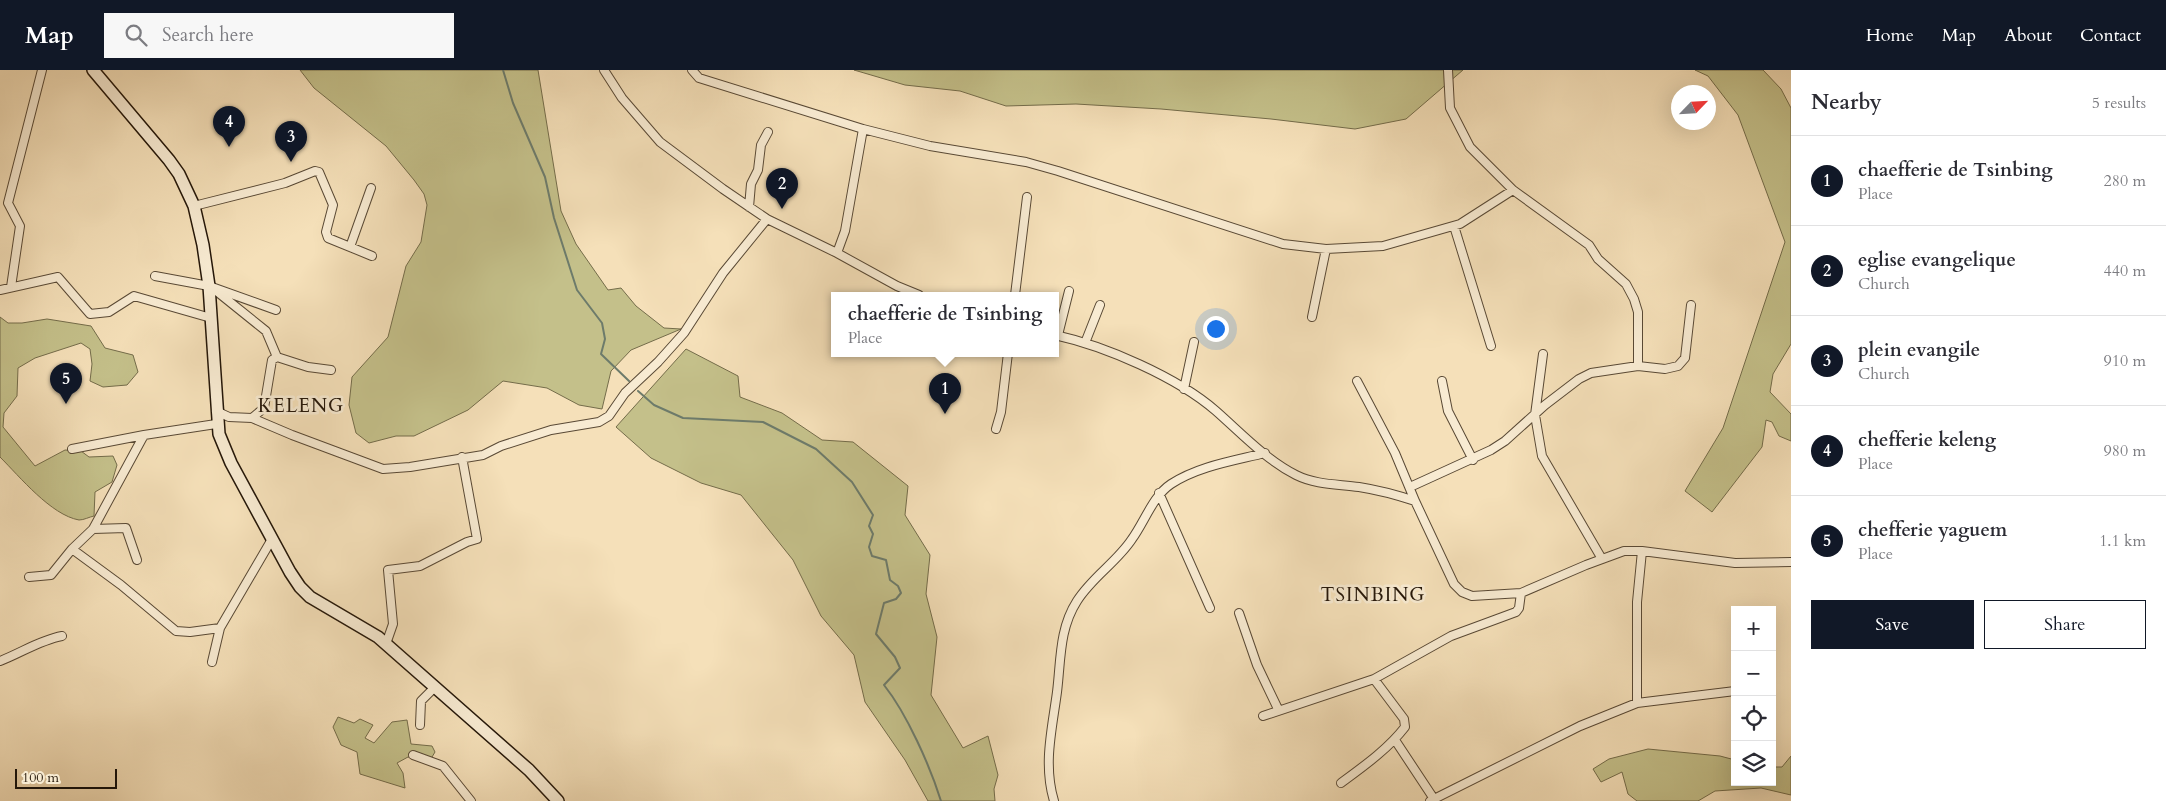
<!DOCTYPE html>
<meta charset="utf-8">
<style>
body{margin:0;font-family:Cardo,serif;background:#f7f7f7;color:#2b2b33}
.controls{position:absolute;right:15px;bottom:15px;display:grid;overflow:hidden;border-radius:0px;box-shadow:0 5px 20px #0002}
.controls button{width:45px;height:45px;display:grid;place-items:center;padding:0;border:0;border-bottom:1px solid #e1e1e2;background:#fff;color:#2b2b33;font:25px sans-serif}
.compass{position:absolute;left:1671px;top:15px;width:45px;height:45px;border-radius:50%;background:#fff;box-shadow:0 5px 20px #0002;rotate:65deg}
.scale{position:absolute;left:15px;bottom:12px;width:102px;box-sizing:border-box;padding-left:5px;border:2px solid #251709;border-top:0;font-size:14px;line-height:18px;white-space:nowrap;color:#251709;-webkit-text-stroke:4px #f8ebd2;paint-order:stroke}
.you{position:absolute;left:1215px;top:258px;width:18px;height:18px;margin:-12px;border:4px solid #fff;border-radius:50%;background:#1a73e8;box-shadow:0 0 0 8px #1a73e833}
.badge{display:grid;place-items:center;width:32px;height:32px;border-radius:50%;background:#111827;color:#fff;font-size:16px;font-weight:700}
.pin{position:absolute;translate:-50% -41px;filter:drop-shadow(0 1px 2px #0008)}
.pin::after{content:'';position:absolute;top:26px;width:18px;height:15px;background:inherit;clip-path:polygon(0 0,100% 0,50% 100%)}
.popup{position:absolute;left:831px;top:222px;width:228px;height:65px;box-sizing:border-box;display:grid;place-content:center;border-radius:0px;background:#fff;filter:drop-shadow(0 1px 4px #0005);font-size:16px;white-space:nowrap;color:#7c7c81}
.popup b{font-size:19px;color:#2b2b33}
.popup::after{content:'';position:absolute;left:50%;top:100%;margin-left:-10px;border:10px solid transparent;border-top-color:#fff}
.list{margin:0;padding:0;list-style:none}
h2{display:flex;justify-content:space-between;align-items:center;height:65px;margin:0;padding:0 20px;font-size:21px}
h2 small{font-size:16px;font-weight:400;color:#7c7c81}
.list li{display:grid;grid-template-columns:32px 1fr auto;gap:15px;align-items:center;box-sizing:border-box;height:90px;padding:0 20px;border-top:1px solid #e1e1e2}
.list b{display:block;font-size:19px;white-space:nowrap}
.list p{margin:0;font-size:16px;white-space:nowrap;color:#7c7c81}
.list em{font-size:16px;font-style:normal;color:#7c7c81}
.actions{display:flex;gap:10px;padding:15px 20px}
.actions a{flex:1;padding:11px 0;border:1px solid #111827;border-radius:0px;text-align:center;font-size:18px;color:#111827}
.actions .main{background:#111827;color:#fff}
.icon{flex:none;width:28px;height:28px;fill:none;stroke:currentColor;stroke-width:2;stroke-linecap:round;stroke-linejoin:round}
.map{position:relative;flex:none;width:1791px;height:731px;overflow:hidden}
header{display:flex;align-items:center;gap:30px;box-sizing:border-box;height:70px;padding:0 25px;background:#111827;color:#fff}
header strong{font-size:24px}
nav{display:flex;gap:28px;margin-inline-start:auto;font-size:18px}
.search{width:350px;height:45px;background:#f7f7f7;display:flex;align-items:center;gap:12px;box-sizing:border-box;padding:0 18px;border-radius:0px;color:#7c7c81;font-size:19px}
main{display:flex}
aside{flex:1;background:#fff}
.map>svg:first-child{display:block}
.green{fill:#c4c08a;stroke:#746c4a}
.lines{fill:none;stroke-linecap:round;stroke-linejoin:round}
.stream{stroke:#6d7b6b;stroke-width:2}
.minor-casing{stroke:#594935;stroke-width:10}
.secondary-casing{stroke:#251709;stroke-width:14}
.minor{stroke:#f8ebd2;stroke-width:8}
.secondary{stroke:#f8ebd2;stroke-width:11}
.labels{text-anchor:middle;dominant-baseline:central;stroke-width:5;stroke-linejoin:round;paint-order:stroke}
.quarter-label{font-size:19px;letter-spacing:1px;fill:#251709;stroke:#f8ebd2}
</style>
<header>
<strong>Map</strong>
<div class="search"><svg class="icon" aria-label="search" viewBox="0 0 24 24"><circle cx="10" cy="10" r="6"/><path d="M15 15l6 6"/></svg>Search here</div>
<nav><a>Home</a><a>Map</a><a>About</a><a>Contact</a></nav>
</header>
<main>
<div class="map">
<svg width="1791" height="731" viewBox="0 0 1791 731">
<rect width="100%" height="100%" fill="#f5e0b9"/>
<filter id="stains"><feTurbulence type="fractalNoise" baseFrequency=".004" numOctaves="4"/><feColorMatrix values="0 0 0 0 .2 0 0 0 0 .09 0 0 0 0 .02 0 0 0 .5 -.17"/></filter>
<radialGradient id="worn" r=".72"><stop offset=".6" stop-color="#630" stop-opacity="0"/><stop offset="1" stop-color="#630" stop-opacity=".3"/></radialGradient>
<path class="green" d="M 300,0 L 538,0 L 561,141 L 576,174 L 608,220 L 621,218 L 636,236 L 664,258 L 681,259 L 631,280 L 611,301 L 602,339 L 579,335 L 547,318 L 503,311 L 468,340 L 414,366 L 396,366 L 369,373 L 356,363 L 349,335 L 352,307 L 388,267 L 406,196 L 421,172 L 427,135 L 424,124 L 414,110 L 386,76 L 314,18 Z
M 854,0 L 1463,0 L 1406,49 L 1355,59 L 1271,49 L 1161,39 L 1076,34 L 1006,36 L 960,21 L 905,15 Z
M 1695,0 L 1763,0 L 1781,19 L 1791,38 L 1791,274 L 1773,304 L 1770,322 L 1791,344 L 1791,371 L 1779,366 L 1772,352 L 1766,350 L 1762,377 L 1712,442 L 1685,421 L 1723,358 L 1785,172 L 1738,45 L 1708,6 Z
M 0,247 L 8,253 L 22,253 L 47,249 L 91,256 L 105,278 L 133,285 L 138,302 L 127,315 L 103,317 L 90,311 L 92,294 L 90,279 L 81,273 L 35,288 L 18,298 L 17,326 L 4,343 L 3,357 L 35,396 L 65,380 L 81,381 L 89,387 L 113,386 L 117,395 L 112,412 L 95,422 L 94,446 C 89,447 84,450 79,450 C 51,445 20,407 0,387 Z
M 686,279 L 738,306 L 740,327 L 782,343 L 822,370 L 853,372 L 908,416 L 905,445 L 930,485 L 926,524 L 937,567 L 931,625 L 963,678 L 988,666 L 998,705 L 994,719 L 995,731 L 928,731 L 905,690 L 865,632 L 854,585 L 821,546 L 793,490 L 741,425 L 701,413 L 651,388 L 616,357 Z
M 338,647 L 354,653 L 360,649 L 373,655 L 365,668 L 374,673 L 392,652 L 407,650 L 411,674 L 432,676 L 435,682 L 432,687 L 424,693 L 408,687 L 397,693 L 403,703 L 405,718 L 360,704 L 357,682 L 341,675 L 333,657 Z
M 1648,679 L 1720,686 L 1735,690 L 1735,712 L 1772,712 L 1772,697 L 1782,697 L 1791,686 L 1791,725 L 1761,718 L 1715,721 L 1698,731 L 1637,731 L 1628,724 L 1622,702 L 1601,712 L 1593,699 L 1609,689 Z"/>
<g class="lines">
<path class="stream" d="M 503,0 L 513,33 L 545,107 L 554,148 L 577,220 L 602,253 L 605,269 L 601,284 L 629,311
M 638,321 L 654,335 L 683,348 L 763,352 L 816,379 L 852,412 L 873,445 L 869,456 L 873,464 L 869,477 L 872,486 L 886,490 L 890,510 L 898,516 L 901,523 L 896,529 L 884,533 L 876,564 L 895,587 L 900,598 L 884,615 C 907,644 930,696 941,731"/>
<defs>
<path id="minor" d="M 604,0 L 622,28 L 660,72 L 723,119 L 767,149 L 837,183 L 897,216 L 919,225
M 692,0 L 699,8 L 863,59
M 1448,0 L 1450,38 L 1470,77 L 1513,120
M 194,136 L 285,113 L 315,101 L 319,102 L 333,135 L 326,162 L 328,168 L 372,186
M 749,137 L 751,114 L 758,100 L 761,75 L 768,62
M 1454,156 L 1491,276
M 350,177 L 371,118
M 837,183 L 845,161 L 863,59 L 930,76 L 1026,92 L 1058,101 L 1283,174 L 1326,179 L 1383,176 L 1460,154 L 1513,120 L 1589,175 L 1598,189 L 1626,214 L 1634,229 L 1638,242 L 1638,296 L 1591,303 L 1579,309 L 1545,335 L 1505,371 L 1491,380 L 1410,417
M 155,206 L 209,216 L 276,240
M 11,217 L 20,156 L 8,133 L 42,0
M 0,220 L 58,207 L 90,244 L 109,242 L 134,226 L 211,248
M 215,220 L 266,261 L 277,287
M 1015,225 L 1027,127
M 1312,247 L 1326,179
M 1055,265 C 1105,276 1177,307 1216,341 C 1241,363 1265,389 1296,405 C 1316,415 1338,414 1359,417 C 1378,420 1397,425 1415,431 L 1454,514 L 1462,522 L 1472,526 L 1521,523 L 1586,495 L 1624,481 L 1642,481 L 1735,493 L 1791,492
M 1058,265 L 1069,221
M 1085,273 L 1100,235
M 1543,284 L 1535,345 L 1542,386 L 1602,489
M 1638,296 L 1665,299 L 1678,296 L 1685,288 L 1691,235
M 1357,311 L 1395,383 L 1415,431
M 1442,311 L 1448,341 L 1473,390
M 1184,319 L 1194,272
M 216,341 L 229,347 L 252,348 L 292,365 L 383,399 L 410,397 L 483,385 L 501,376 L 551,360 L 599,352 L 609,346 L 625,323 L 658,292 L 684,263 L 723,203 L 767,149
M 252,348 L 264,338 L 272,290 L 277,287 L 308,297 L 331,300
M 996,359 L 1001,342 L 1008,283
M 72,379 L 144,365
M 1159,423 L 1210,538
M 93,459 L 126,458 L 137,490
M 72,479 L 93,459 L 144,365 L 216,354
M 1642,481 L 1637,532 L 1637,633 L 1735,621
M 29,507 L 51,505 L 72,479 L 121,515 L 176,561 L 190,562 L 220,558
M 1239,543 L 1257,595 L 1278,639
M 386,574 L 393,554 L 388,500 L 420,496 L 467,472 L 477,469 L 462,387
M 0,591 C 21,583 40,570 62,566
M 212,592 L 220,558 L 272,469
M 1263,646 L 1374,609 L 1451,566 L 1516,542 L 1519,538 L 1521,523
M 420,655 L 421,631 L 434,618
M 1395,670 L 1434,729
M 413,685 L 443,696 L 471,731
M 1341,713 C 1364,696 1388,679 1405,657 L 1404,649 L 1374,609
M 1054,731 C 1043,694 1052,660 1057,622 C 1061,590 1059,559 1077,531 C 1092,507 1117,492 1132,469 C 1145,451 1153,426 1171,414 C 1199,396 1233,391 1265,383
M 1430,731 L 1580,656 L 1637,633"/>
<path id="secondary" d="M 93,0 L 169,90 L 179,104 L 194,136 L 203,175 L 209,216 L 219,364 L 231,393 L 290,502 L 300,517 L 310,527 L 378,567 L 529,700 L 558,731"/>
</defs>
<use href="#minor" class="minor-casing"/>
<use href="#secondary" class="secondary-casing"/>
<use href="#minor" class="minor"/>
<use href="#secondary" class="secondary"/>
</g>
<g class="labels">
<g class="quarter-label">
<text x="301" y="336">KELENG</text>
<text x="1373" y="525">TSINBING</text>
</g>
</g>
<rect width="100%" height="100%" filter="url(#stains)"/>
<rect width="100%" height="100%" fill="url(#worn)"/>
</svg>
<div class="controls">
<button>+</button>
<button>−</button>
<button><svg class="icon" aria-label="locate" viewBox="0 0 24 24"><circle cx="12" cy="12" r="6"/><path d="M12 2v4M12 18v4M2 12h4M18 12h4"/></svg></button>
<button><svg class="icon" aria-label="layers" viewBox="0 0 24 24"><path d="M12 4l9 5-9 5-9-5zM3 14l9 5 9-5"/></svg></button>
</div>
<svg class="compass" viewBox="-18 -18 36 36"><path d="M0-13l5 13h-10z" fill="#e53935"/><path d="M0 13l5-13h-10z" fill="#7c7c81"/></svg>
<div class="scale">100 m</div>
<div class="you"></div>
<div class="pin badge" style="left:945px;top:344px">1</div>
<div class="popup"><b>chaefferie de Tsinbing</b>Place</div>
<div class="pin badge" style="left:782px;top:139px">2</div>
<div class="pin badge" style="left:291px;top:92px">3</div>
<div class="pin badge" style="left:229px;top:77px">4</div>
<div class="pin badge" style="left:66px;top:334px">5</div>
</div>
<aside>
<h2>Nearby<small>5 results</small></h2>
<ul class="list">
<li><span class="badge">1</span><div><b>chaefferie de Tsinbing</b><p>Place</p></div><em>280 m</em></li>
<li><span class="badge">2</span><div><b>eglise evangelique</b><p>Church</p></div><em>440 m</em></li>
<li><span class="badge">3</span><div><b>plein evangile</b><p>Church</p></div><em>910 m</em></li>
<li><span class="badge">4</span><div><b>chefferie keleng</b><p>Place</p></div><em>980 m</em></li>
<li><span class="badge">5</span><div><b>chefferie yaguem</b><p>Place</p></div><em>1.1 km</em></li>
</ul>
<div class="actions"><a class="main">Save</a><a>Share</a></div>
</aside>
</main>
